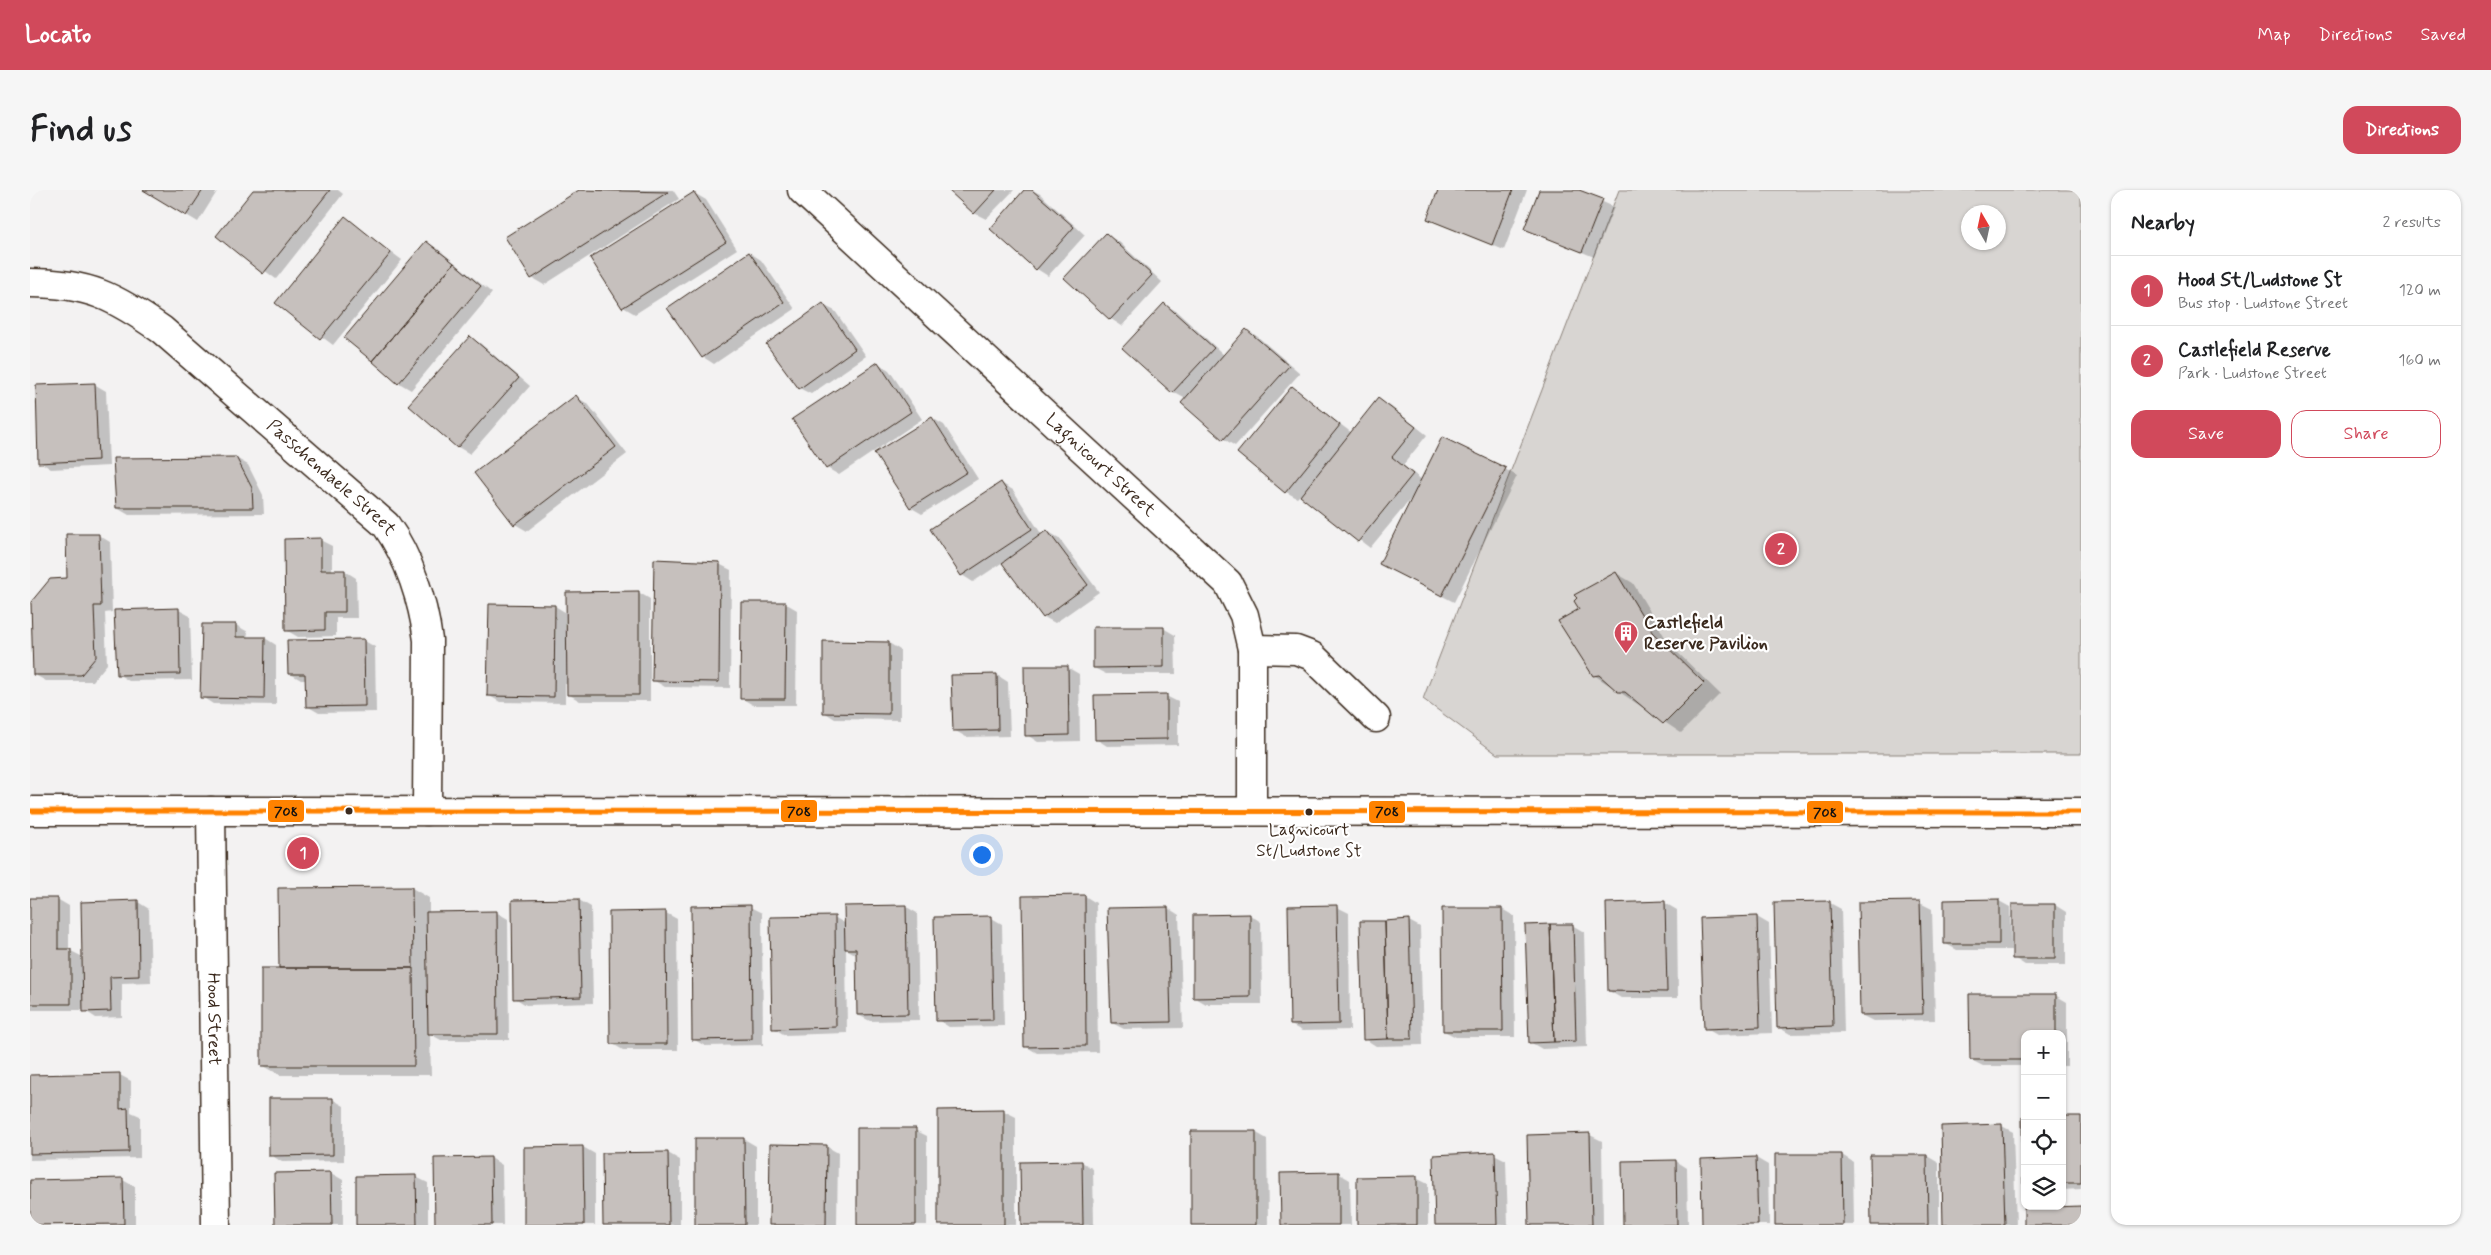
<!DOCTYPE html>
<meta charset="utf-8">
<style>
body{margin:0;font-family:Mynerve,sans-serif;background:#f6f6f6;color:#202124}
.controls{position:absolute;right:15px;bottom:15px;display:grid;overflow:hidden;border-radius:10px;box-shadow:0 1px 4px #0004}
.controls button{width:45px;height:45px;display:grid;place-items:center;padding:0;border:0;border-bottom:1px solid #e0e0e0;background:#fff;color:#202124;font:25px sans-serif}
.compass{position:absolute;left:1931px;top:15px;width:45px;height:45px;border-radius:50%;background:#fff;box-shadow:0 1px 4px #0004;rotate:351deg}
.you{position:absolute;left:951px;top:664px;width:18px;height:18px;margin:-12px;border:4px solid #fff;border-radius:50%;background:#1a73e8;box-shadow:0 0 0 8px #1a73e833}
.badge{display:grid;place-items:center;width:32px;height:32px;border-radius:50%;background:#d1495b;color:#fff;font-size:16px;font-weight:700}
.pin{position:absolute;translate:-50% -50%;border:2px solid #fff;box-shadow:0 1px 5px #0006}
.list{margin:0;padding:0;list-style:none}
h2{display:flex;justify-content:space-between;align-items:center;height:65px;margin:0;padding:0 20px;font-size:21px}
h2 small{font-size:16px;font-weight:400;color:#757577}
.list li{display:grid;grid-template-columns:32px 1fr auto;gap:15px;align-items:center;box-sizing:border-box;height:70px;padding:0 20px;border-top:1px solid #e0e0e0}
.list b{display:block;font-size:19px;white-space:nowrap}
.list p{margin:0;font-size:16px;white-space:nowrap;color:#757577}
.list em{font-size:16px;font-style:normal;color:#757577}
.actions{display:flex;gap:10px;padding:15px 20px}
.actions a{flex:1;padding:11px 0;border:1px solid #d1495b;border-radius:15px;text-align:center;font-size:18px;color:#d1495b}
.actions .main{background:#d1495b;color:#fff}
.icon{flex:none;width:28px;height:28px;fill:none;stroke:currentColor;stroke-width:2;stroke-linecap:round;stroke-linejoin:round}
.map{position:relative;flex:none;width:2051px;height:1035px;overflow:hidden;border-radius:15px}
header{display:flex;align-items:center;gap:30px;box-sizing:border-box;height:70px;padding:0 25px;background:#d1495b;color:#fff}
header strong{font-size:24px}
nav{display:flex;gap:28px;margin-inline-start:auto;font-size:18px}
.intro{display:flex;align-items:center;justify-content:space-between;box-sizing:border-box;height:120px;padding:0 30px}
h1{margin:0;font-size:35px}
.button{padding:12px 22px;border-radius:15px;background:#d1495b;color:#fff;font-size:18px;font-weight:700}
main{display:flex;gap:30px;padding:0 30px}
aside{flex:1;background:#fff;border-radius:15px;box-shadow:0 1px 4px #0004}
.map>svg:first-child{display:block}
.green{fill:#d8d5d2;stroke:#8a8078;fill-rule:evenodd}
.shadow{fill:#0003}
.building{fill:#c6c0bd;stroke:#3b2a1e}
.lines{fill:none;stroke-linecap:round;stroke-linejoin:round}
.minor-casing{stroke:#3b2a1e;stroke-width:31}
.minor{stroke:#fff;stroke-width:28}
.bus-1-casing{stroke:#fff;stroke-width:9}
.bus-1{stroke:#ff8200;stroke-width:5}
.bus-dot{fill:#3b2a1e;stroke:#fff;stroke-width:2}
.labels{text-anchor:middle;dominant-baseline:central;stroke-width:4.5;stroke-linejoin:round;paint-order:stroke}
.bus-label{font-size:17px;fill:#3b2a1e;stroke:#fff}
.street-label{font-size:18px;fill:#3b2a1e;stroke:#fff}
.poi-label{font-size:18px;font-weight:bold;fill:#3b2a1e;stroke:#fff;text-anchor:start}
.line-badge{stroke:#fff;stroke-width:2}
.pale-badge-label{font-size:14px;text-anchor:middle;font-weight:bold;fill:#111}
</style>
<header>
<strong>Locato</strong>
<nav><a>Map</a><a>Directions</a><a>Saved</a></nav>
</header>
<div class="intro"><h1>Find us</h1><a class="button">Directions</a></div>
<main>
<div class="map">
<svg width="2051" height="1035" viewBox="0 0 2051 1035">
<rect width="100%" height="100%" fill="#f3f2f2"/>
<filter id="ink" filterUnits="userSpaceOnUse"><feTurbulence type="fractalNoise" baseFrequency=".02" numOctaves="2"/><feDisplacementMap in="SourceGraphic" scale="10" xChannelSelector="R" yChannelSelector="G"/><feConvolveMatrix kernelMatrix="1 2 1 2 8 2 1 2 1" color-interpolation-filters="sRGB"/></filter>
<g filter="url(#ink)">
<path class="green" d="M 1589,0 L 2051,0 L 2051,564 L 1467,564 L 1393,509 ZM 1938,22 L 1968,22 L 1968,52 L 1938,52 Z"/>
<path class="shadow" d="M 115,0 L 188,0 L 168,32 Z
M 225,0 L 308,0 L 313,4 L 246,89 L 188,46 Z
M 550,0 L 643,0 L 649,9 L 514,95 L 502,88 Z
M 920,0 L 984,0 L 956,29 L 944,23 Z
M 996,0 L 1002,0 L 1010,4 L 1055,45 L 1018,86 L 1007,79 Z
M 1410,0 L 1497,0 L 1474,60 L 1398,29 Z
M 1511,0 L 1546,0 L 1584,17 L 1564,67 L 1495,38 Z
M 664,3 L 676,10 L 707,59 L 605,124 L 593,117 L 562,69 Z
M 315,28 L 372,70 L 303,155 L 247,113 Z
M 1076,45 L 1088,51 L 1132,92 L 1092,136 L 1081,129 Z
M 396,52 L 408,59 L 462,103 L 381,200 L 369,193 L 316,147 Z
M 720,63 L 731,70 L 765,119 L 684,174 L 673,167 Z
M 1134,114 L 1146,121 L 1194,165 L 1217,140 L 1228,147 L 1270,183 L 1205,256 L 1194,249 L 1156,209 L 1143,202 L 1094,158 Z
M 793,115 L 805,121 L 836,166 L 781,204 L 769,198 Z
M 440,147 L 451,154 L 500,196 L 440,264 L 428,257 L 380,215 Z
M 848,173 L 859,180 L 892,229 L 809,285 L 797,278 Z
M 64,194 L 76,201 L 79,276 L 21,279 L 10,272 Z
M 1262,198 L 1322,243 L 1348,210 L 1360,216 L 1397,245 L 1373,275 L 1392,290 L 1475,279 L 1487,286 L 1424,412 L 1350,374 L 1385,304 L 1340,358 L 1270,305 L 1267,308 L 1256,302 Z
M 546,207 L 558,214 L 597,264 L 497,341 L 485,334 Z
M 902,228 L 914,235 L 948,289 L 892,324 L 880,317 Z
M 206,268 L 218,275 L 233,305 L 234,324 L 99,325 L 87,318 Z
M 971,293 L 983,300 L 1012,345 L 1017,341 L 1029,348 L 1069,402 L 1025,433 L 1014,427 L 973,372 L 943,392 L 932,385 Z
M 68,345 L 80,352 L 82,422 L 75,423 L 77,474 L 63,491 L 16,491 L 5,485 L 39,389 Z
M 290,350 L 302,356 L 302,381 L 315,381 L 326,388 L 327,428 L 306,428 L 306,446 L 268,447 L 256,440 Z
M 689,374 L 701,380 L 700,498 L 635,497 L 623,490 Z
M 1586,383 L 1603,393 L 1639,454 L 1690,504 L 1651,543 L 1564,485 L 1548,408 Z
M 608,402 L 620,409 L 620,511 L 550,511 L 538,504 L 538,494 L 535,494 L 535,513 L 470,512 L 458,505 L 525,416 L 538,424 Z
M 755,413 L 767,420 L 766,515 L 723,515 L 711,508 Z
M 149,420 L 160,426 L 162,490 L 99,491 L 88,484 Z
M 206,435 L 218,442 L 217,448 L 235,448 L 246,455 L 246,515 L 183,514 L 172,507 Z
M 1133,438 L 1145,445 L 1146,484 L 1076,484 L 1064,478 Z
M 333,450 L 345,457 L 346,522 L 289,523 L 277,516 L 277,490 L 271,490 L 259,483 Z
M 859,453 L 870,460 L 870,530 L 805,529 L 794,522 Z
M 1037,477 L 1049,484 L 1050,551 L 1008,552 L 997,545 Z
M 967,485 L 978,492 L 980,546 L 936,547 L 924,540 Z
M 1136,506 L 1148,512 L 1148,555 L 1077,556 L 1066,549 Z
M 382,698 L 399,708 L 399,723 L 466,722 L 478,729 L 479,850 L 411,850 L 400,844 L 401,885 L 250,885 L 232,875 L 250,779 L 250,699 Z
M 1055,706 L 1066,713 L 1068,862 L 1007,863 L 995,856 Z
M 0,709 L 27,709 L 39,716 L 39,760 L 53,767 L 108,712 L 119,719 L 121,792 L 92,793 L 92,827 L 66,828 L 54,820 L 0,820 Z
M 549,710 L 561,717 L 563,813 L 496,815 L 485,808 Z
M 1969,711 L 1980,717 L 1981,760 L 1927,760 L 1916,754 Z
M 1635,713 L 1647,720 L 1648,808 L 1591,808 L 1579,801 L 1577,714 Z
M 1800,713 L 1811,719 L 1814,843 L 1760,844 L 1748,837 Z
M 1890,713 L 1902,719 L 1905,830 L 1843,831 L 1831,825 L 1829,714 Z
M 2025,715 L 2036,722 L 2036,775 L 1995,775 L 1984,768 Z
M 875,716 L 887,723 L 889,830 L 840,831 L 828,825 L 827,765 L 816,759 L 817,843 L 755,845 L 743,838 L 804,727 L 816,734 Z
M 720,717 L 732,723 L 733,855 L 675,856 L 663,849 Z
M 1307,717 L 1319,723 L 1320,840 L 1272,841 L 1261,835 Z
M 1138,718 L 1149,725 L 1153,838 L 1094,839 L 1082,833 Z
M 1413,719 L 1472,719 L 1484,726 L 1485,847 L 1426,847 L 1414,841 Z
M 636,723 L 647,729 L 648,860 L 593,860 L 581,853 Z
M 1220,725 L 1231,732 L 1232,814 L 1176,814 L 1164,807 Z
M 960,727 L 972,734 L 974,836 L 919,837 L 908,830 Z
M 1727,727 L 1739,734 L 1742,843 L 1687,845 L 1675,838 Z
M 1379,731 L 1390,737 L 1393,855 L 1346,856 L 1335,849 Z
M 1542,735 L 1554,742 L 1557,857 L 1512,859 L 1500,852 Z
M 2025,805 L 2037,812 L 2037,876 L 2032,876 L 2032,844 L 1995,844 L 1995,876 L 1953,876 L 1941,870 Z
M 90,885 L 101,891 L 101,922 L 110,926 L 110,968 L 0,970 L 0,886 Z
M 302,909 L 314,916 L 314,971 L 252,972 L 241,965 Z
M 974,921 L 986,927 L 986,1035 L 910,1035 Z
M 2032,927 L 2051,927 L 2051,999 L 2032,1000 Z
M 1972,936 L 1983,942 L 1986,1035 L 1915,1035 Z
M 885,940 L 897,946 L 897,1035 L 828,1035 Z
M 1225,942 L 1237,949 L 1238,1035 L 1163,1035 Z
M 1560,945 L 1572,951 L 1573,1035 L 1500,1035 Z
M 666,949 L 714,949 L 726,956 L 726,1035 L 666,1035 Z
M 796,956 L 808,963 L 807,1035 L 740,1035 Z
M 553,957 L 565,964 L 565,1035 L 495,1035 Z
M 638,963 L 650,970 L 650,1035 L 574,1035 Z
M 1464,964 L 1476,970 L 1478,1035 L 1406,1035 Z
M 1812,965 L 1823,972 L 1824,1035 L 1747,1035 Z
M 1897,966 L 1909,973 L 1909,1035 L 1842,1035 Z
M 461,968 L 472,975 L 473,1035 L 406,1035 Z
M 1726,968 L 1738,975 L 1739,1035 L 1673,1035 L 1672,970 Z
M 1646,971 L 1657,978 L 1658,1035 L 1595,1035 Z
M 1052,972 L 1063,979 L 1064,1035 L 992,1035 Z
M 301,983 L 313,990 L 313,1035 L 247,1035 Z
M 1308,983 L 1320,990 L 1321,1035 L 1252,1035 Z
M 327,987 L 386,987 L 398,993 L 398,1035 L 327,1035 Z
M 1386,988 L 1398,994 L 1398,1035 L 1328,1035 Z
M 93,990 L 105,997 L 105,1035 L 0,1035 L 0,991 Z"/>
<path class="building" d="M 113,0 L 173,0 L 156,26 Z
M 223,0 L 300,0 L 233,84 L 186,46 Z
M 549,0 L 638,2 L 501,89 L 475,47 Z
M 918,0 L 966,0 L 944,24 Z
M 994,0 L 1002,0 L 1044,37 L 1006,80 L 960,39 Z
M 1408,0 L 1483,0 L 1462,55 L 1397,29 Z
M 1509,0 L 1549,0 L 1573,9 L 1552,62 L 1494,39 Z
M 664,2 L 696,52 L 592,118 L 560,68 Z
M 315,26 L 361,63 L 290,149 L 245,113 Z
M 1076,43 L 1122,85 L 1080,130 L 1034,88 Z
M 396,51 L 424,73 L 342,171 L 314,148 Z
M 719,62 L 754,112 L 672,168 L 637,118 Z
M 424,73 L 451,96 L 368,194 L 342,171 Z
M 793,113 L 825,159 L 769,199 L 736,154 Z
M 1134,113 L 1184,158 L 1142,203 L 1092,158 Z
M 1216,139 L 1259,176 L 1193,250 L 1151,213 Z
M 440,146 L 489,188 L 427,258 L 378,215 Z
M 848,172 L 881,222 L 796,279 L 762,229 Z
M 65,193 L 68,270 L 8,273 L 6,195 Z
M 1262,196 L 1310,235 L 1255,303 L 1207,263 Z
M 546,205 L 586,257 L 484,335 L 444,283 Z
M 1348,208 L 1386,237 L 1362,267 L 1383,284 L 1328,352 L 1270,306 Z
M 902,227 L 937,282 L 880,318 L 844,263 Z
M 1412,247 L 1476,278 L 1412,406 L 1349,374 Z
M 206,267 L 222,298 L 223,318 L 86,318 L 83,268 Z
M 971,292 L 1002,339 L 931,386 L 900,339 Z
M 1017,340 L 1058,395 L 1013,428 L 972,373 Z
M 36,344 L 69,344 L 71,416 L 64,416 L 66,467 L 51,485 L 3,485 L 1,412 L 20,389 L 37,388 Z
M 291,348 L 291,380 L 315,380 L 315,422 L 295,422 L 295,440 L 255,441 L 254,349 Z
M 624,369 L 690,372 L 689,492 L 622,491 Z
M 1586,382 L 1622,442 L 1674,493 L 1633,534 L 1595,502 L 1588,502 L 1569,485 L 1563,486 L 1528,431 L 1549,419 L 1544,411 L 1547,408 L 1544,405 Z
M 609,401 L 609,505 L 537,505 L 536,402 Z
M 711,412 L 756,412 L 755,509 L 710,509 Z
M 459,414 L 525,415 L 524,507 L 457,506 Z
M 149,418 L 150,484 L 87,485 L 84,420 Z
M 172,434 L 206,434 L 206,447 L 235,447 L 234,509 L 170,508 Z
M 1063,437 L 1134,437 L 1134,477 L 1063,478 Z
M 334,449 L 335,516 L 276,517 L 275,484 L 258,484 L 257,450 Z
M 793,451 L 859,452 L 859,524 L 793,523 Z
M 994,476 L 1038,476 L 1039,545 L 995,546 Z
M 967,484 L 968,540 L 923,541 L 921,485 Z
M 1137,504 L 1137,549 L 1065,550 L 1064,505 Z
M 382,697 L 383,778 L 249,778 L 248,698 Z
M 1055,705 L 1056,856 L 994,857 L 992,706 Z
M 0,708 L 28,708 L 28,759 L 41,759 L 41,814 L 0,814 Z
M 549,709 L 551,807 L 483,809 L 482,710 Z
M 1969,709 L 1969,754 L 1914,754 L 1914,710 Z
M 108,710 L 109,786 L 80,787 L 81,821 L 53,822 L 51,712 Z
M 1635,711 L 1637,802 L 1578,801 L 1576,713 Z
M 1800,711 L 1803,836 L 1747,838 L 1744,712 Z
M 1890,711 L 1893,824 L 1830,825 L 1828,712 Z
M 1982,714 L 2025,714 L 2025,769 L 1982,769 Z
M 721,715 L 722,849 L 662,850 L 661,716 Z
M 876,715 L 878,824 L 827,825 L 826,759 L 815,759 L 814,716 Z
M 1307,715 L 1309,834 L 1260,835 L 1258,716 Z
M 1138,717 L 1141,832 L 1081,833 L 1077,718 Z
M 1412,718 L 1472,718 L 1473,841 L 1413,841 Z
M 467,721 L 468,844 L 398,844 L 396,722 Z
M 636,721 L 637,854 L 580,854 L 579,722 Z
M 1220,724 L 1220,807 L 1163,808 L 1163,725 Z
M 805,726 L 806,837 L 742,839 L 740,727 Z
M 961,726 L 963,830 L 906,831 L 904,727 Z
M 1727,726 L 1730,837 L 1674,839 L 1670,728 Z
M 1379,729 L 1382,849 L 1358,849 L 1355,731 Z
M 1330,731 L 1355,731 L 1358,849 L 1333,850 Z
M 1520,734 L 1524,852 L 1499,853 L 1495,735 Z
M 1520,734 L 1543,734 L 1546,851 L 1524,852 Z
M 231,778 L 383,778 L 384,876 L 231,876 Z
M 1939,804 L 2026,804 L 2026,844 L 1995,844 L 1995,870 L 1940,870 Z
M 90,883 L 90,919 L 98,918 L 99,962 L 0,964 L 0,885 Z
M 239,908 L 303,908 L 303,965 L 239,966 Z
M 974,919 L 974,1035 L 908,1035 L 908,920 Z
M 2032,926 L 2051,926 L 2051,993 L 2032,993 Z
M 1992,927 L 1995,927 L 1995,994 L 1993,994 Z
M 1972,934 L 1975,1035 L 1913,1035 L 1911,936 Z
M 827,938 L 886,938 L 886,1035 L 827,1035 Z
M 1161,941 L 1226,941 L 1226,1035 L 1161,1035 Z
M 1560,943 L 1562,1035 L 1499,1035 L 1497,945 Z
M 665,948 L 714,948 L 715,1035 L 665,1035 Z
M 740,954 L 797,955 L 796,1035 L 739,1035 Z
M 553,956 L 554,1035 L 494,1035 L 494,957 Z
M 638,962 L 639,1035 L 573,1035 L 572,963 Z
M 1465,962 L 1467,1035 L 1405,1035 L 1403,965 Z
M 1745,964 L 1812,964 L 1813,1035 L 1745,1035 Z
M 1840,965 L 1897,965 L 1898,1035 L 1841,1035 Z
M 461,967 L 462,1035 L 405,1035 L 404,968 Z
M 1726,967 L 1728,1035 L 1672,1035 L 1671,969 Z
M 1646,970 L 1647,1035 L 1593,1035 L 1592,971 Z
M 1052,971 L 1053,1035 L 991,1035 L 990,972 Z
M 301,982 L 302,1035 L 245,1035 L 244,983 Z
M 1309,982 L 1309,1035 L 1251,1035 L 1250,983 Z
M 386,985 L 387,1035 L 326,1035 L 326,986 Z
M 1387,986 L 1387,1035 L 1327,1035 L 1327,987 Z
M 93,988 L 94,1034 L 0,1035 L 0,990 Z
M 2051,1016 L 2051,1035 L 1994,1035 L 1994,1018 Z"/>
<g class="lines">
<defs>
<g id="minor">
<path id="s1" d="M 772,0 L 1198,393 L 1214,425 L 1222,459 L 1222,621"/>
<path id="s2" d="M 0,93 C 59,93 85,107 132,140 L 356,335 C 379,367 393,411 398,450 L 397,621"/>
<path d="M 1222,459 L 1266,460 L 1282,466 L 1346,528"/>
<path d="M 0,621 L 2051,622"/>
<path id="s3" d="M 181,621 L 186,1035"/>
</g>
</defs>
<use href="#minor" class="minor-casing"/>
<use href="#minor" class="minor"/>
<defs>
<path id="bus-1" d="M 0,621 L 2051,622"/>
</defs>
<use href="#bus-1" class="bus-1-casing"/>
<use href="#bus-1" class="bus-1"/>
</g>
</g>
<defs>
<symbol id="building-pin" viewBox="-11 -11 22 30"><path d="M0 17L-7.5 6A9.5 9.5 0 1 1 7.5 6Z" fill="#d1495b" stroke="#fff"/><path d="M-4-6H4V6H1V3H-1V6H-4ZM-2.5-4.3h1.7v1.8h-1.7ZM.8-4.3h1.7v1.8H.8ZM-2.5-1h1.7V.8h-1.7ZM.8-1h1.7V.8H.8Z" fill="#fff"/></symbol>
</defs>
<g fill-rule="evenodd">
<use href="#building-pin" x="1582" y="429" width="28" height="38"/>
</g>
<g class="bus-dot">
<circle cx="319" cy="621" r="4.5"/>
<circle cx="1279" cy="622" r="4.5"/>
</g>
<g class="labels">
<g class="bus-label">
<text x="1279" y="640">Lagnicourt<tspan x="1279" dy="21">St/Ludstone St</tspan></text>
</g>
<g class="street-label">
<text stroke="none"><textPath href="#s1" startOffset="406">Lagnicourt Street</textPath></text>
<text stroke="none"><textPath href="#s2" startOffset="368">Passchendaele Street</textPath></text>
<text stroke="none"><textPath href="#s3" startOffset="208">Hood Street</textPath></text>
</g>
<g class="poi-label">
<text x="1614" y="433">Castlefield<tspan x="1614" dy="21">Reserve Pavilion</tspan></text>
</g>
</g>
<g class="line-badge">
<rect x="237" y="609" width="38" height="24" rx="5" fill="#ff8200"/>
<rect x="750" y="609" width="38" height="24" rx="5" fill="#ff8200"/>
<rect x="1338" y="610" width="38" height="24" rx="5" fill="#ff8200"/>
<rect x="1776" y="610" width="38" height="24" rx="5" fill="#ff8200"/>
</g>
<g class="pale-badge-label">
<text x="256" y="626">708</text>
<text x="769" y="626">708</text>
<text x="1357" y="626">708</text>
<text x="1795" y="627">708</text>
</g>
</svg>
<div class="controls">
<button>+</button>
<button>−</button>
<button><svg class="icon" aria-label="locate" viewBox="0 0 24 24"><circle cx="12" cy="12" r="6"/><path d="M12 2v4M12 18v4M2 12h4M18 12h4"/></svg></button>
<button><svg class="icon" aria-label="layers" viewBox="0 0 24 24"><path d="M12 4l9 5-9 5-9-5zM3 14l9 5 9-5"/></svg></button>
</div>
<svg class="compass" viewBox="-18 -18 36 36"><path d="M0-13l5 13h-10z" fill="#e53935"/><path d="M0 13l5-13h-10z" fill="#757577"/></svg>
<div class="you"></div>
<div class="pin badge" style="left:273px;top:663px">1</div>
<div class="pin badge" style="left:1751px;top:359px">2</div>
</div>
<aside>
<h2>Nearby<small>2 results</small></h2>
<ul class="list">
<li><span class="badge">1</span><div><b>Hood St/Ludstone St</b><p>Bus stop · Ludstone Street</p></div><em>120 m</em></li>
<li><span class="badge">2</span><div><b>Castlefield Reserve</b><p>Park · Ludstone Street</p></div><em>160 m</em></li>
</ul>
<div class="actions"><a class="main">Save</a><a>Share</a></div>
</aside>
</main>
